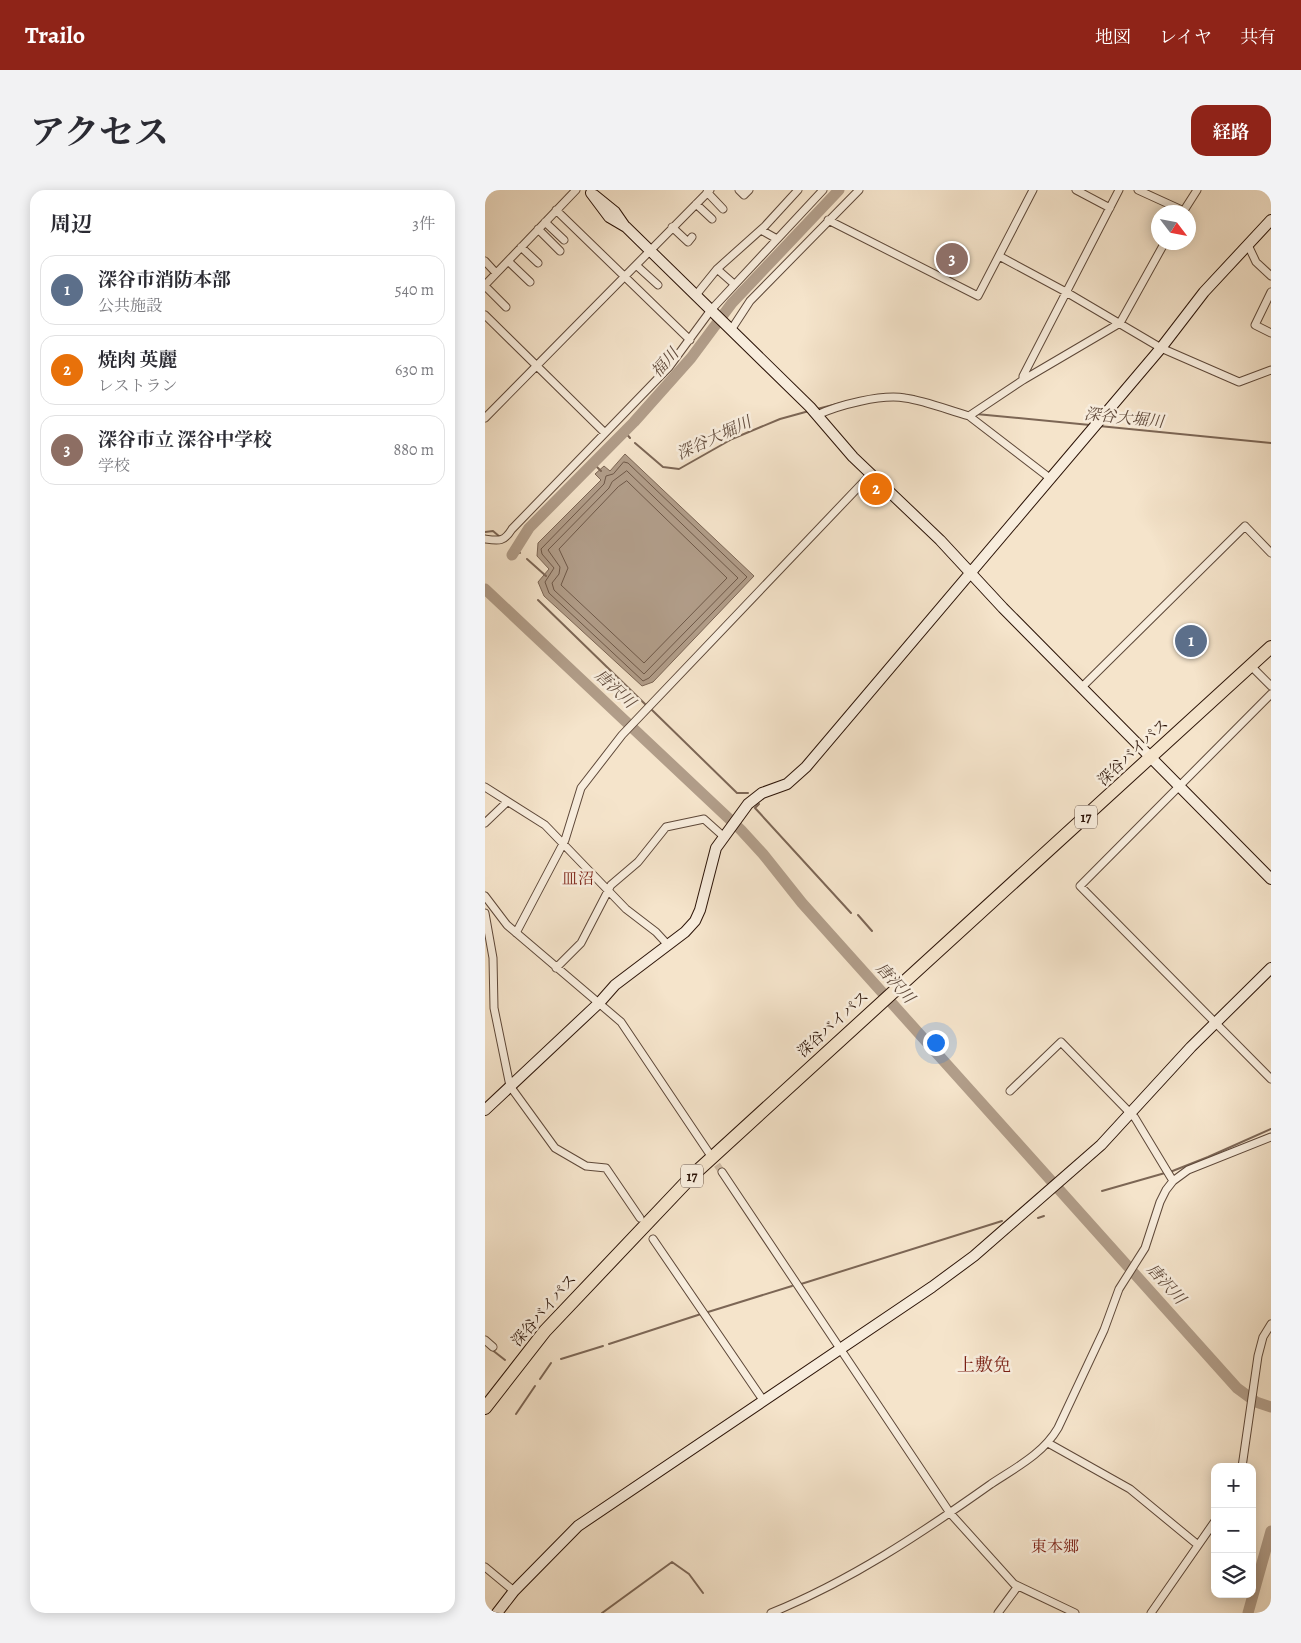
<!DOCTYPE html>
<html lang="ja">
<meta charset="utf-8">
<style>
body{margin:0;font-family:Alegreya,"Noto Serif JP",serif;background:#f2f2f3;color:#2b2b33}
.controls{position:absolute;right:15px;bottom:15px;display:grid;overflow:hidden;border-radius:10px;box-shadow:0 2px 12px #0003}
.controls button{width:45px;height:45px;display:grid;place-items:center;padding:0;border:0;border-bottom:1px solid #e1e1e2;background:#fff;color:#2b2b33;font:25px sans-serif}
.compass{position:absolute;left:666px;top:15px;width:45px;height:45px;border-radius:50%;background:#fff;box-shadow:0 2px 12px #0003;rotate:122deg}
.you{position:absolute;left:450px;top:852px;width:18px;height:18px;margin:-12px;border:4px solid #fff;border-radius:50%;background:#1a73e8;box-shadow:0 0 0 8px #1a73e833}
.badge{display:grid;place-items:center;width:32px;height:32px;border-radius:50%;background:#8f2418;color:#fff;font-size:16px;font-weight:700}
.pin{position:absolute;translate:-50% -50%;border:2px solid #fff;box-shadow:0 1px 5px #0006}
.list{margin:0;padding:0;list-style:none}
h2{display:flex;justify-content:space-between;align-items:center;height:65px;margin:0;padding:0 20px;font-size:21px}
h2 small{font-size:16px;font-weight:400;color:#7c7c81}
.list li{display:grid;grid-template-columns:32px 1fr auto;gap:15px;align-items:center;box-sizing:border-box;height:70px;margin:0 10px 10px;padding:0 10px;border:1px solid #e1e1e2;border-radius:15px}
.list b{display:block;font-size:19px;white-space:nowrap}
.list p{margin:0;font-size:16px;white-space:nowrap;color:#7c7c81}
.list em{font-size:16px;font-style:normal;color:#7c7c81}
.icon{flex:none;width:28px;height:28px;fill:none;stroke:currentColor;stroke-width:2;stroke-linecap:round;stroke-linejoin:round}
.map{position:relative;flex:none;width:786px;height:1423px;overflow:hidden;border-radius:15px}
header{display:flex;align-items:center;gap:30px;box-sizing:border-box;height:70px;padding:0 25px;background:#8f2418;color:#fff}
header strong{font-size:24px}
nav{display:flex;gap:28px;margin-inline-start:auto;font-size:18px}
.intro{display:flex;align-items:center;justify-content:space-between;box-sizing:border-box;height:120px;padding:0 30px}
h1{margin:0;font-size:35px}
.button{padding:12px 22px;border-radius:15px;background:#8f2418;color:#fff;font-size:18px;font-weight:700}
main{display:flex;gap:30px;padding:0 30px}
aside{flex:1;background:#fff;border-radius:15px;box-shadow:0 2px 12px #0003}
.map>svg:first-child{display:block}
.water{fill:#b19d89;stroke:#7c6655}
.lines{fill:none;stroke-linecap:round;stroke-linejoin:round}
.shore{stroke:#6e5848;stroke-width:1}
.stream{stroke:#7c6655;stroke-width:2}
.river{stroke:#b19d89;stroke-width:11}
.street-tunnel{stroke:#cdbaa4;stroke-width:7;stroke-dasharray:7 3.5;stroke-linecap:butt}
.street-casing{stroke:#5e4839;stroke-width:9}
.secondary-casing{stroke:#2c1408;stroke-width:12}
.highway-casing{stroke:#2c1408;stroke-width:14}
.street{stroke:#f8eddd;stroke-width:7}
.secondary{stroke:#f8eddd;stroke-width:10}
.highway{stroke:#f5e4cb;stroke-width:12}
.labels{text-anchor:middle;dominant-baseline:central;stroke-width:5;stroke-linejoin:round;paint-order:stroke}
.shield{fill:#f8eddd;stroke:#695548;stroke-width:1}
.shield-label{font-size:14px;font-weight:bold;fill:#2c1408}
.street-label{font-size:15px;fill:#2c1408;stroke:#f8eddd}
.water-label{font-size:16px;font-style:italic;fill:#614b3c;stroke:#f8eddd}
.neighbourhood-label{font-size:16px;fill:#7a1f14;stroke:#f8eddd}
.quarter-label{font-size:18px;fill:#7a1f14;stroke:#f8eddd}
</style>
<header>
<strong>Trailo</strong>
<nav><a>地図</a><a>レイヤ</a><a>共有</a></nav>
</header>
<div class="intro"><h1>アクセス</h1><a class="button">経路</a></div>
<main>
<aside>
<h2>周辺<small>3件</small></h2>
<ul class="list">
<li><span class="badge" style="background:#5c6f8a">1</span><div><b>深谷市消防本部</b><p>公共施設</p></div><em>540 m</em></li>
<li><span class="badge" style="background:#e8710a">2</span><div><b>焼肉 英麗</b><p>レストラン</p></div><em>630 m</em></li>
<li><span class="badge" style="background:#8d6e63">3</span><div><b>深谷市立 深谷中学校</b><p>学校</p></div><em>880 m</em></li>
</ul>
</aside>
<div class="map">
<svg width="786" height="1423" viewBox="0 0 786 1423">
<rect width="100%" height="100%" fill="#f5e4cb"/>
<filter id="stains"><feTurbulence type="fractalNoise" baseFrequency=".004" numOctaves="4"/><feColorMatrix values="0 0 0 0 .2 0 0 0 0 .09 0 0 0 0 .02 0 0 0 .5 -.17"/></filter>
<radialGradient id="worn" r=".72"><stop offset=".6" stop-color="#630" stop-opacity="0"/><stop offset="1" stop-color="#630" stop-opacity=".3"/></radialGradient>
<path class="water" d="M 140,264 L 269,386 L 168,492 L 157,496 L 59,406 L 53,392 L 64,379 L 52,366 L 53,353 L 116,290 L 110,284 L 119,276 L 125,281 Z"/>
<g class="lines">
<path class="shore" d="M 139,272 L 143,273 L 262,387 L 164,488 L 158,491 L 64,403 L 60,392 L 69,378 L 57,364 L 56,359 L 119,294 L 121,286 L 128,284 Z
M 142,281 L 253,388 L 159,484 L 69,400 L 67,393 L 74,384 L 75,377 L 63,360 L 124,298 L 127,292 Z
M 142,291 L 242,388 L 159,473 L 76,395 L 83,378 L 74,359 L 133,297 Z"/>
<path class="stream" d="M 400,204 L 429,206
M 332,219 L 368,210
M 491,224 L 605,235
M 614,236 L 786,253
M 140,242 L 145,248
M 150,253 L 178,277 L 194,279 L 247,249 L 295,229 L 324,221
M 109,274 L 116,281
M 0,342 L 8,341 L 15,347
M 27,357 L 35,363
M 42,369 L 61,386
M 53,410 L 160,514
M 167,520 L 252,603 L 263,603
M 274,614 L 270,618 L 366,723
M 373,725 L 387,741
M 685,982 L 723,967 L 786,939
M 617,1001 L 680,983
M 553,1028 L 559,1026
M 316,1094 L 517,1031
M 223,1122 L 307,1096
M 124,1154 L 216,1124
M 6,1159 L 20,1170
M 76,1169 L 118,1156
M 55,1189 L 66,1173
M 31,1224 L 50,1196
M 117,1423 L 187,1372 L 204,1384 L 218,1403"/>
<path class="river" d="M 27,365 L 44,338 L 149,232 L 206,168 L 247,113 L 354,0
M 0,399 L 256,640 L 278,664 L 317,713 L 752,1198 L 771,1212 L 786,1217
M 763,1423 L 786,1341"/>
<path class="street-tunnel" d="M 226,966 L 237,982"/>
<defs>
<path id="street" d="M 254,0 L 259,5 L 264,0
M 591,0 L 625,18
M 653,0 L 699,21
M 222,2 L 238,19
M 211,14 L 227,29
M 71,20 L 205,150
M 698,22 L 712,0
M 343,30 L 493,106 L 548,0
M 60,32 L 79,50
M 187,37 L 203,52 L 207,47
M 53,39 L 75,61
M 276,40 L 292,49
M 763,55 L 771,72 L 786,86
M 36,57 L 53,73
M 514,66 L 581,102 L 676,158 L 754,192 L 786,180
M 0,71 L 11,83
M 23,71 L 45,92
M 151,75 L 173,95
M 232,79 L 249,94
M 0,95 L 91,0
M 0,96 L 21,117
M 786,102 L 770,135 L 786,143
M 211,105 L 232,79 L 280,36 L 313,0
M 0,125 L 120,243
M 246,140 L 265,111 L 374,0
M 538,190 L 538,186 L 634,0
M 332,225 C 354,215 396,204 420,208 C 441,211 463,220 484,226
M 0,228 L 225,0
M 566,289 L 484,226 L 538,190 L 635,133 L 680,52
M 0,349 C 14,351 19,352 27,339 L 184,177 L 226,120 L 338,0
M 766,476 L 786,496
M 596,498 L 760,336 L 786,363
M 786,504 L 595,696 L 786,889
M 0,597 L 60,635 L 141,719 L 171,742 L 183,755
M 0,633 L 22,612
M 0,706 L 22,735 L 136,832 L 224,963
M 0,723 L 8,768 L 9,818 L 25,896 L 70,958 L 101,976 L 121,978 L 155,1028
M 31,743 L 80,650 L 96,598 L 137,545 L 386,284
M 71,778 L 96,753 L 126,695 L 153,672 L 181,637 L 219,629 L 238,646
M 525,901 L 576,852 L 650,928 L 688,991
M 237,982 L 465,1323 L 529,1394 L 590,1423
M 168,1049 L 278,1210
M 0,1150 L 8,1157
M 563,1253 L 645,1299 L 713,1355
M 757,1277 L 773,1166 L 778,1147 L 786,1134
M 0,1377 L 29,1401
M 286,1423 C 365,1391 437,1343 506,1294 C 530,1278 558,1264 573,1238 L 619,1140 L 634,1099 L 660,1058 L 675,1012 L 681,1000 L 688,991 L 703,980 L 786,947
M 513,1423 L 533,1396
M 666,1423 L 730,1331"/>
<path id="secondary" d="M 106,3 L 124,27 L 141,37 L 325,217 L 368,267 L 455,350 L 518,418 L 786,689
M 109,5 L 130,22 L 139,35
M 0,920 L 115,812 L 130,795 L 200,742 L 210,731 L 215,720 L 231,658 L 263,614 L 277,603 L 302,594 L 321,577 L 676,158 L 719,102 L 786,30
M 12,1423 L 29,1401 L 93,1336 L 447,1097 L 489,1066 L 616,955 L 706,857 L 786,778"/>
<path id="highway" d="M 0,1218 L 60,1141 L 209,984 L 786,457"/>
</defs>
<use href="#street" class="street-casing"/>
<use href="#secondary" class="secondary-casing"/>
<use href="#highway" class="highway-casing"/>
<use href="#street" class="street"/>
<use href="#secondary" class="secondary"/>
<use href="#highway" class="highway"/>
</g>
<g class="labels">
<g class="shield">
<rect x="590" y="615.5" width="22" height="23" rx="4"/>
<rect x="196" y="974.5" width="22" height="23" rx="4"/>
</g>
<g class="shield-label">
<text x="601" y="627">17</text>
<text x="207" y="986">17</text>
</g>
<g class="street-label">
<text transform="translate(648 562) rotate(-43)">深谷バイパス</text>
<text transform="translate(348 834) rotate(-42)">深谷バイパス</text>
<text transform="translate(59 1120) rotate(-49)">深谷バイパス</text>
</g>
<g class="water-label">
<text transform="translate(180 173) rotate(-49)">福川</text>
<text transform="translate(639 228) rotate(6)">深谷大堀川</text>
<text transform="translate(229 248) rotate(-25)">深谷大堀川</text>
<text transform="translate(130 499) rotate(43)">唐沢川</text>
<text transform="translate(410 793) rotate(48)">唐沢川</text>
<text transform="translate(681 1094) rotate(48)">唐沢川</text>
</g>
<g class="neighbourhood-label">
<text x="93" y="689">皿沼</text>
<text x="570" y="1357">東本郷</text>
</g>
<g class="quarter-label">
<text x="499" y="1175">上敷免</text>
</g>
</g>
<rect width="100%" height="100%" filter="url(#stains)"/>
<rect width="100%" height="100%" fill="url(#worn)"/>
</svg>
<div class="controls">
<button>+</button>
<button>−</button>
<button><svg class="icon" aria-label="layers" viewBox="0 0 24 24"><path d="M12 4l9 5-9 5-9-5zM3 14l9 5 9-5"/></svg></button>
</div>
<svg class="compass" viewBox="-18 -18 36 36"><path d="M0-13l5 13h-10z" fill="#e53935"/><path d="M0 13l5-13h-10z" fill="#7c7c81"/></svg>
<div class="you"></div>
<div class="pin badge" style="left:706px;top:451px;background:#5c6f8a">1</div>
<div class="pin badge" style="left:391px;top:299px;background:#e8710a">2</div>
<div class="pin badge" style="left:467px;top:69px;background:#8d6e63">3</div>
</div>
</main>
